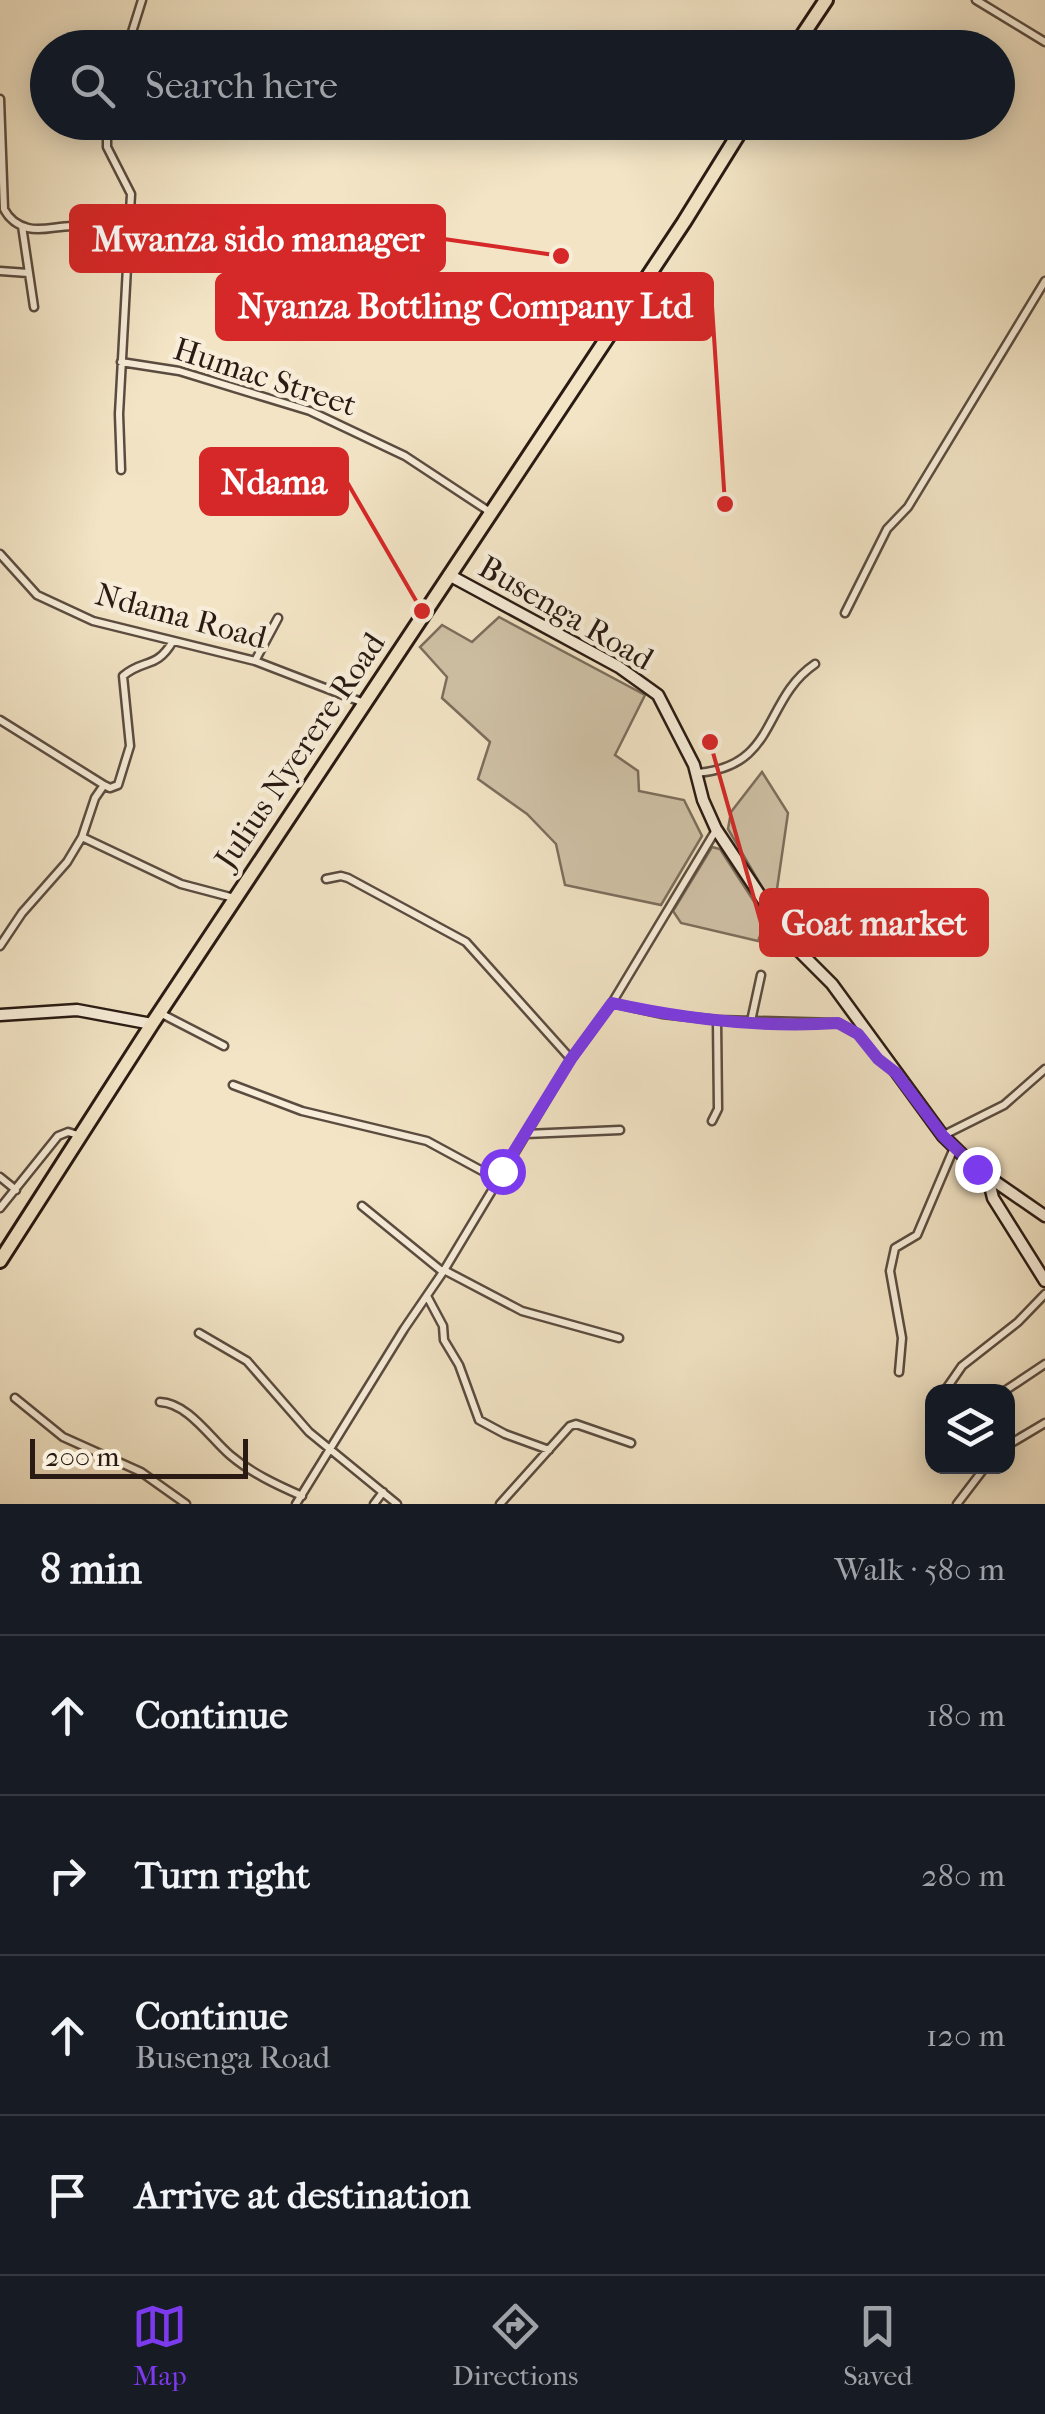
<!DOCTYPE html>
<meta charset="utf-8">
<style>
body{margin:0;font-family:"IM FELL French Canon",serif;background:#20242c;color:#f1f3f6}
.controls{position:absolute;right:30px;bottom:30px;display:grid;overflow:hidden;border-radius:20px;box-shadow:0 5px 25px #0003}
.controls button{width:90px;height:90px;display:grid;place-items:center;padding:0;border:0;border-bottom:2px solid #363941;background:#171b24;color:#f1f3f6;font:50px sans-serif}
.scale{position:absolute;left:30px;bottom:25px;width:218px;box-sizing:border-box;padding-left:10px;border:5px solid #291a13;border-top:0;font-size:28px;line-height:35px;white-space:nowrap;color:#291a13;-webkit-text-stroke:8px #f7edd9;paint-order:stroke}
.stop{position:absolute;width:30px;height:30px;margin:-22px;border:8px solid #7c3aed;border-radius:50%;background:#fff}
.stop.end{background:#7c3aed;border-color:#fff;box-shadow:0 2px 10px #0008}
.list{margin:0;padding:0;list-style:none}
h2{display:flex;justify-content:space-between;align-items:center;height:130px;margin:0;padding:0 40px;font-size:42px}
h2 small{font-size:32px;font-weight:400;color:#9ea1a6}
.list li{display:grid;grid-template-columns:65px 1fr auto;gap:30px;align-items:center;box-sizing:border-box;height:160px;padding:0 40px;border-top:2px solid #363941}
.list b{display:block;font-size:38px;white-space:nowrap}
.list p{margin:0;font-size:32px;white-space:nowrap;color:#9ea1a6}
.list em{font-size:32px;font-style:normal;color:#9ea1a6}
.icon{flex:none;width:55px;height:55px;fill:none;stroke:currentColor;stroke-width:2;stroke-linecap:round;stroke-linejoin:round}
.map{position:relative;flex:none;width:1045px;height:1504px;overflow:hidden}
.search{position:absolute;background:#171b24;box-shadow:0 5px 25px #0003;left:30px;right:30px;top:30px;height:110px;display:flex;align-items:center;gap:25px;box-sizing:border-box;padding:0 35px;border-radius:55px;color:#9ea1a6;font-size:38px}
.sheet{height:770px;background:#171b24}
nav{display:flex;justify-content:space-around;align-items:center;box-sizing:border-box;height:140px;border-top:2px solid #363941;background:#171b24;font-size:28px;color:#9ea1a6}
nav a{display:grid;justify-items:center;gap:5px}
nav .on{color:#7c3aed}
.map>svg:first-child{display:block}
.green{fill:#d0c2a7;stroke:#7c6e5d;stroke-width:2.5}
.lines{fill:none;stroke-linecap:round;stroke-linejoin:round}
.street-casing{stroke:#5b4c40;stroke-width:11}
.secondary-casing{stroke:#291a13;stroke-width:15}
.highway-casing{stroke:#291a13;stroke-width:18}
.street{stroke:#f7edd9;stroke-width:6}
.secondary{stroke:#f7edd9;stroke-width:10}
.highway{stroke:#f2e4c5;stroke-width:12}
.route{stroke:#7c3aed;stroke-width:12}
.labels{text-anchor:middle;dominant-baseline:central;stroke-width:9;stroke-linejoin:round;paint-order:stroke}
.street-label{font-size:32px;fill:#291a13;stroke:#f7edd9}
.leader{fill:none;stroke:#d62828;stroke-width:4}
.callout-dot{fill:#d62828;stroke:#f7edd9;stroke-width:4}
.callout{fill:#d62828;stroke:#d62828;stroke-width:4}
.callout-label{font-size:35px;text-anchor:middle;font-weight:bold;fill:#fff}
</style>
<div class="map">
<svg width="1045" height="1504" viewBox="0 0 1045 1504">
<rect width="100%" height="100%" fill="#f2e4c5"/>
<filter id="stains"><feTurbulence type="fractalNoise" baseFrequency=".002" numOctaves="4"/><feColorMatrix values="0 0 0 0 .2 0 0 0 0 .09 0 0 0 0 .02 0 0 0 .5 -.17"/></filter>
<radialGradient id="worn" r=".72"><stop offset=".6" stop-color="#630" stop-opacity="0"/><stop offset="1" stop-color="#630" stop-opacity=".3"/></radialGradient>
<path class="green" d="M 499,617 L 645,695 L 615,755 L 638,771 L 639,791 L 684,800 L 702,836 L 661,905 L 565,885 L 556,844 L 527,814 L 478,779 L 490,742 L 442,698 L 447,677 L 420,647 L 442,625 L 472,642 Z
M 762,772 L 788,813 L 776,896 L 769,899 L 728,829 L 731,812 Z
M 712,847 L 720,849 L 766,920 L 758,941 L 681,923 L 673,911 Z"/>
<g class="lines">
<defs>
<path id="street" d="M 976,0 L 1045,42
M 127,48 L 142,0
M 0,99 L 4,209 C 9,219 17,225 28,228 C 43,232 59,225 75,226 C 119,227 163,232 208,238
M 107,122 L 107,147 L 131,194 L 119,414 L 121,470
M 22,226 L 34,307
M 0,271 L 28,273
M 121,362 L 179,371 L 310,411 L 405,456 L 490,512
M 0,554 L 37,595 L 93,621 L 255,661 L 364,703
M 845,613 L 887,529 L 908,507 L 1045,281
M 255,661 L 278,618
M 0,720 L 104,785 L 95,798 L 82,837 L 67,862 L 22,913 L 0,946
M 697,773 C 778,767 762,700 815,664
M 104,785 L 110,788 L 118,785 L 130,746 L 123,676 C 144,658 156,670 173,641
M 82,837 L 181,884 L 234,898
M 326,879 L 341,876 L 348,878 L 466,942 L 571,1059
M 612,1003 L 662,1014 L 717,1020 L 838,1023 L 858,1034 L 891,1069
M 160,1013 L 224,1046
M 751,1021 L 761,975
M 233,1085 L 302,1111 L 427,1141 L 497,1179
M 712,1121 L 718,1109 L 717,1020
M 526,1134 L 620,1130
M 944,1135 L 1004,1105 L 1045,1069
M 0,1177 L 16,1190
M 362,1206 L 443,1272
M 0,1208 L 58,1136 L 68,1132 L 78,1135
M 444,1270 L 522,1311 L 619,1338
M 427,1296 L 443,1326 L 444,1340 L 459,1365 L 479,1420 L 505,1434 L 549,1450
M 199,1333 L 247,1361 L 309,1432 L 397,1504
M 899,1372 L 902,1338 L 890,1271 L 895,1248 L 917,1235 L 954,1148
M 944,1392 L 962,1366 L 1018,1322 L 1045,1294
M 1003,1392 L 1045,1364
M 15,1398 L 63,1437 L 141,1472 L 186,1504
M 160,1402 C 188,1403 211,1439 230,1455 C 251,1473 277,1485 302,1496
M 1008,1445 L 1045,1423
M 296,1504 L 404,1329 L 443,1272 L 571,1059 L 612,1003 L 716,830
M 374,1504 L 383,1492
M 500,1504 L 570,1426 L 576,1424 L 631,1443
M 957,1504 L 986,1466"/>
<path id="secondary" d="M 449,575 L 619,667 L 658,695 L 694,765 L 703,800 L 716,829 L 793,945 L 832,984 L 943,1136 L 977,1169 L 1045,1216
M 0,1015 L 77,1010 L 152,1024
M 992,1179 L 990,1186 L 993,1198 L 1045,1281"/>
<path id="highway" d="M 794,48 L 826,0
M 0,1261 L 152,1024 L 684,222 L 746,122"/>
</defs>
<use href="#street" class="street-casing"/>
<use href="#secondary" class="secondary-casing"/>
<use href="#highway" class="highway-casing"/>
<use href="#street" class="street"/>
<use href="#secondary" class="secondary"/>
<use href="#highway" class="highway"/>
</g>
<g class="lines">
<path class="route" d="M 502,1171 L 571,1059 L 612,1003 C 685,1019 763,1028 838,1023 L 858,1034 L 878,1059 L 896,1073 L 943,1136 L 977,1169"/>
</g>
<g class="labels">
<g class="street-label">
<text transform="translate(265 377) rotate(18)">Humac Street</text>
<text transform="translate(566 613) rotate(30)">Busenga Road</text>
<text transform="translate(181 616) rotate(15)">Ndama Road</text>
<text transform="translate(300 751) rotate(-56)">Julius Nyerere Road</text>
</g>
</g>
<path class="leader" d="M561 256L444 239M725 504L712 306M422 611L347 482M710 742L761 923"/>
<g class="callout-dot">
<circle cx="561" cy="256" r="10"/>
<circle cx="725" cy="504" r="10"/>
<circle cx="422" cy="611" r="10"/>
<circle cx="710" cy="742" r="10"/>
</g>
<g class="callout">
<rect x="71" y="206" width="373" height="65" rx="10"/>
<rect x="217" y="274" width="495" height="65" rx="10"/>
<rect x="201" y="449" width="146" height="65" rx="10"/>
<rect x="761" y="890" width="226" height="65" rx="10"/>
</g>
<g class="callout-label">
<text x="258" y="251">Mwanza sido manager</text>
<text x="465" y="318">Nyanza Bottling Company Ltd</text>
<text x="274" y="494">Ndama</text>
<text x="874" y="935">Goat market</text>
</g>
<rect width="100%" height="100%" filter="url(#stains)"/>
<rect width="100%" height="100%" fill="url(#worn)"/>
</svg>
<div class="controls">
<button><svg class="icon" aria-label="layers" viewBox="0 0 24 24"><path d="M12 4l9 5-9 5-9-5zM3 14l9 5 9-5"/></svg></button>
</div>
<div class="scale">200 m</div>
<div class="stop" style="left:502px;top:1171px"></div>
<div class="stop end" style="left:977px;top:1169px"></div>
<div class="search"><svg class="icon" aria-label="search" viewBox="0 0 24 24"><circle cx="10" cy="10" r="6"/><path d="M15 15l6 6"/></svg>Search here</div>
</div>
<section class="sheet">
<h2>8 min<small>Walk · 580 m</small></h2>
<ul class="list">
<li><svg class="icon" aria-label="ahead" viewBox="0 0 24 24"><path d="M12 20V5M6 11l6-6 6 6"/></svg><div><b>Continue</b></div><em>180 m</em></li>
<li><svg class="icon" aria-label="right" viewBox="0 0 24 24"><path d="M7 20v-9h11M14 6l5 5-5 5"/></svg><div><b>Turn right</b></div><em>280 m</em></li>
<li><svg class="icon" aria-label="ahead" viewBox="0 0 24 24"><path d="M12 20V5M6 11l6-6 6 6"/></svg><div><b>Continue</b><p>Busenga Road</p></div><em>120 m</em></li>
<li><svg class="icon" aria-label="arrive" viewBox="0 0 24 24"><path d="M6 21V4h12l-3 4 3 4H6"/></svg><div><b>Arrive at destination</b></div></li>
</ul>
</section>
<nav>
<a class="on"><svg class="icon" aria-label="map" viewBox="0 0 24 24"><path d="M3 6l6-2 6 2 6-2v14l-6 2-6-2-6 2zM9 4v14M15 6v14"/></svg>Map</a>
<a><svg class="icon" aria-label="directions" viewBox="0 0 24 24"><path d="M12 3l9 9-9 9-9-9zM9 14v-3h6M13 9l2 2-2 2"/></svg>Directions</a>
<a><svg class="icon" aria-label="saved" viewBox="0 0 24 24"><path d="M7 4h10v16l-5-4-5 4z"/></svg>Saved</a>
</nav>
